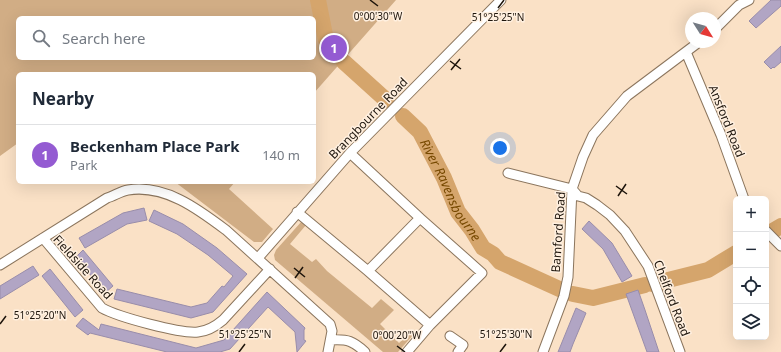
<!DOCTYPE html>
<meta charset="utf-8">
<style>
body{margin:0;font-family:"Noto Sans",sans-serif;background:#f6f6f7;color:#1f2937}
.controls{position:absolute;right:12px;bottom:12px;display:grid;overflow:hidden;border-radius:6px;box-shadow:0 4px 16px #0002}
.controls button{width:36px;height:36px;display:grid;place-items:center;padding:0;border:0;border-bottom:1px solid #e0e1e3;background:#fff;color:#1f2937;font:20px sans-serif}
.compass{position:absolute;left:685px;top:12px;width:36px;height:36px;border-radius:50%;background:#fff;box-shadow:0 4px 16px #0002;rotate:127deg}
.you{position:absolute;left:500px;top:148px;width:14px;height:14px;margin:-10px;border:3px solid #fff;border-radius:50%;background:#1a73e8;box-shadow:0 0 0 6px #1a73e833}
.badge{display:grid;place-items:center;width:26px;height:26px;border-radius:50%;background:#945bd2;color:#fff;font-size:13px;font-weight:700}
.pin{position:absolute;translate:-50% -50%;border:2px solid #fff;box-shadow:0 1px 4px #0006}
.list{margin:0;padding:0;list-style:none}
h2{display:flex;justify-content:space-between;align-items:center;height:52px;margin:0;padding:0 16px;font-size:17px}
h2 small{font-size:13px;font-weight:400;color:#747a83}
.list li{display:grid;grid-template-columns:26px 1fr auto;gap:12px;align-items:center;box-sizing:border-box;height:60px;padding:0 16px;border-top:1px solid #e0e1e3}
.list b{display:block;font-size:15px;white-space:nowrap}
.list p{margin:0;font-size:13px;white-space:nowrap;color:#747a83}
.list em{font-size:13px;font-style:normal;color:#747a83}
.icon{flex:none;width:22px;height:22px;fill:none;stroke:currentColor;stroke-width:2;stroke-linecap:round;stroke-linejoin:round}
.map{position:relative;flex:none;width:781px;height:352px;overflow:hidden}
.search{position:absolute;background:#fff;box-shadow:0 4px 16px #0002;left:16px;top:16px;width:300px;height:44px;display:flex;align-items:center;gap:10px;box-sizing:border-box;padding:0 14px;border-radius:6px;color:#747a83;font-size:15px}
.panel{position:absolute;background:#fff;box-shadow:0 4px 16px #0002;left:16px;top:72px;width:300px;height:112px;border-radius:6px}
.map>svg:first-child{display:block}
.green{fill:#d1ad85;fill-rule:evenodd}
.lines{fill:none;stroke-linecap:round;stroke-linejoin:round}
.river{stroke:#d5a56c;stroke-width:16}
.building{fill:#b1a5c4;stroke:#998daa}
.minor-casing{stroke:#8b755d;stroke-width:11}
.minor{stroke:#fff;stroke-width:9}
.ticks{fill:none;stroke:#1d140b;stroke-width:1.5}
.labels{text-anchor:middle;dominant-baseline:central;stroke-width:3;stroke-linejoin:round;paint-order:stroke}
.street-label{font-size:12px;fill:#1d140b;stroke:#fff0e0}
.water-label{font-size:13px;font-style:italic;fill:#774900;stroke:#fff0e0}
.ticks-label{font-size:10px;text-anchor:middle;fill:#1d140b;stroke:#fff0e0;stroke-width:3;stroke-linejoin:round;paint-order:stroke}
</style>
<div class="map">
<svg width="781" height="352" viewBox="0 0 781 352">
<rect width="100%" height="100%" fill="#fae1c6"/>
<path class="green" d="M 0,0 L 396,0 L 314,93 L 314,74 L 18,74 L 18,143 L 0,156 ZM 18,18 L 314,18 L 314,58 L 18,58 Z
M 175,182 L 235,182 L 229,189 L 273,229 L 262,242 L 254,242 Z
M 302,221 L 306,225 L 290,244 L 312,262 L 316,259 L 327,271 L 372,308 L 381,299 L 394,310 L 380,324 L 399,343 L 409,334 L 413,335 L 398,352 L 383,352 L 275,260 L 274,255 L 276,250 Z"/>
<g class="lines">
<g class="river">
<path d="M 318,0 L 326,40 L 338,54"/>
<path d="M 344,62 L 386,100"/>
<path id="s1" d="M 403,116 L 420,132 L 444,178 L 458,212 L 472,230 L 483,248 L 493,254 L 500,262 L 566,292"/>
<path d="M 766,235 L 781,226"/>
<path d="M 652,284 L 708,270 L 736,253"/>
<path d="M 573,294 L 593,298 L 645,285"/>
</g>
</g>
<path class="building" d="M 771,0 L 781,0 L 781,6 L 756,28 L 749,21 Z
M 781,46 L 781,62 L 774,68 L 773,67 L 771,69 L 764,62 Z
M 144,208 L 147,220 L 127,224 L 85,248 L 79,238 L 123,213 Z
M 154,210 L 183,224 L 217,248 L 247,274 L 213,312 L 191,318 L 114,299 L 117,289 L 191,307 L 207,303 L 222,286 L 224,287 L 233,276 L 208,255 L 177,234 L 149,221 Z
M 589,221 L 612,243 L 632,276 L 622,282 L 603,249 L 582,229 Z
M 83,250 L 113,286 L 105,293 L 76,257 Z
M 33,266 L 39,275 L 0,299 L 0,286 Z
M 50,269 L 83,310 L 75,317 L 42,276 Z
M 638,290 L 645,310 L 659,352 L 647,352 L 626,294 Z
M 267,292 L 305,328 L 304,330 L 304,340 L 306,341 L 297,352 L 295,332 L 268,307 L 230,349 L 220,352 L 167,352 L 90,333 L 88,335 L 76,326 L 83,318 L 99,330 L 101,324 L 196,348 L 224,340 Z
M 576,308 L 586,313 L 573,344 L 570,352 L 558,352 Z"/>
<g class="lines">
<defs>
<path id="minor" d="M 715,29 L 739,5 L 749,0
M 686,52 L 721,135 L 744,199
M 350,153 L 420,218
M 508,173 L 572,189
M 572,189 L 578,196 L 586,198 L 597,205 L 610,215 L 625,231 L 648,266 L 680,352
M 297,212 L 368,271 L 430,325
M 766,231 L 781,246
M 43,238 L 102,308 C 118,317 181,334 198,332 C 208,331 216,326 223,320 L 270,269
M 258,258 L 350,153 L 501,0
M 0,265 L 107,198 C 114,196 121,191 128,190 C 165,184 198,209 226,230 L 330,324 L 332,331 L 328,352
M 368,271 L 420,218 L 482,273 L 430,325 L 407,352
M 450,336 L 463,345 L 458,352
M 331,340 C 348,339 353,341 365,352
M 543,352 L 564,296 L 568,277 L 572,189 L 583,157 L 593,135 L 627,96 L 699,42"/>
</defs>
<use href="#minor" class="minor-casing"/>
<use href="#minor" class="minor"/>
</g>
<path class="ticks" d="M 370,0 L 378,6M 498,8 L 504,0M 450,61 L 461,69M 451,70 L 460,59M 616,186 L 627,194M 618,196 L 626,184M 294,268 L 305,277M 295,278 L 303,267M 0,324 L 6,316M 397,346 L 405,352M 239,352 L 245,344M 500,352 L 506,344"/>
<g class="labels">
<g class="street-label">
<text transform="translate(368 118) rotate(-46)">Brangbourne Road</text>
<text transform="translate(727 121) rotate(68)">Ansford Road</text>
<text transform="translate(558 232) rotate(-86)">Bamford Road</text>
<text transform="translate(83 267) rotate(48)">Fieldside Road</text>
<text transform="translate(672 298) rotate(69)">Chelford Road</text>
</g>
<g class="water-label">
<text stroke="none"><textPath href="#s1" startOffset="89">River Ravensbourne</textPath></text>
</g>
</g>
<g class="ticks-label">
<text x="378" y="20">0°00'30"W</text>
<text x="498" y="21">51°25'25"N</text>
<text x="40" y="319">51°25'20"N</text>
<text x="245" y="338">51°25'25"N</text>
<text x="506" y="338">51°25'30"N</text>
<text x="397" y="339">0°00'20"W</text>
</g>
</svg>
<div class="controls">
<button>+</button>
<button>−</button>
<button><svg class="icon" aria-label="locate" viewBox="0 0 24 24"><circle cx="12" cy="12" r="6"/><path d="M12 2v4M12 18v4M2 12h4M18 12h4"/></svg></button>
<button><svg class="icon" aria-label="layers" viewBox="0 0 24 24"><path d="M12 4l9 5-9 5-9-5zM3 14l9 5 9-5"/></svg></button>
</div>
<svg class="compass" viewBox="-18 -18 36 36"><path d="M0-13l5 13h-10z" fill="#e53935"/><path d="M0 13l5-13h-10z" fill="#747a83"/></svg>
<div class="you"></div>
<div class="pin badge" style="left:334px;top:48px">1</div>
<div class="search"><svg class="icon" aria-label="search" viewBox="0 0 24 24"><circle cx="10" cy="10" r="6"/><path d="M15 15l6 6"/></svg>Search here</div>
<section class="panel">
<h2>Nearby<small></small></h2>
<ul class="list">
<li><span class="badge">1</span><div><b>Beckenham Place Park</b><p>Park</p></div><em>140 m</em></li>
</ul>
</section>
</div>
